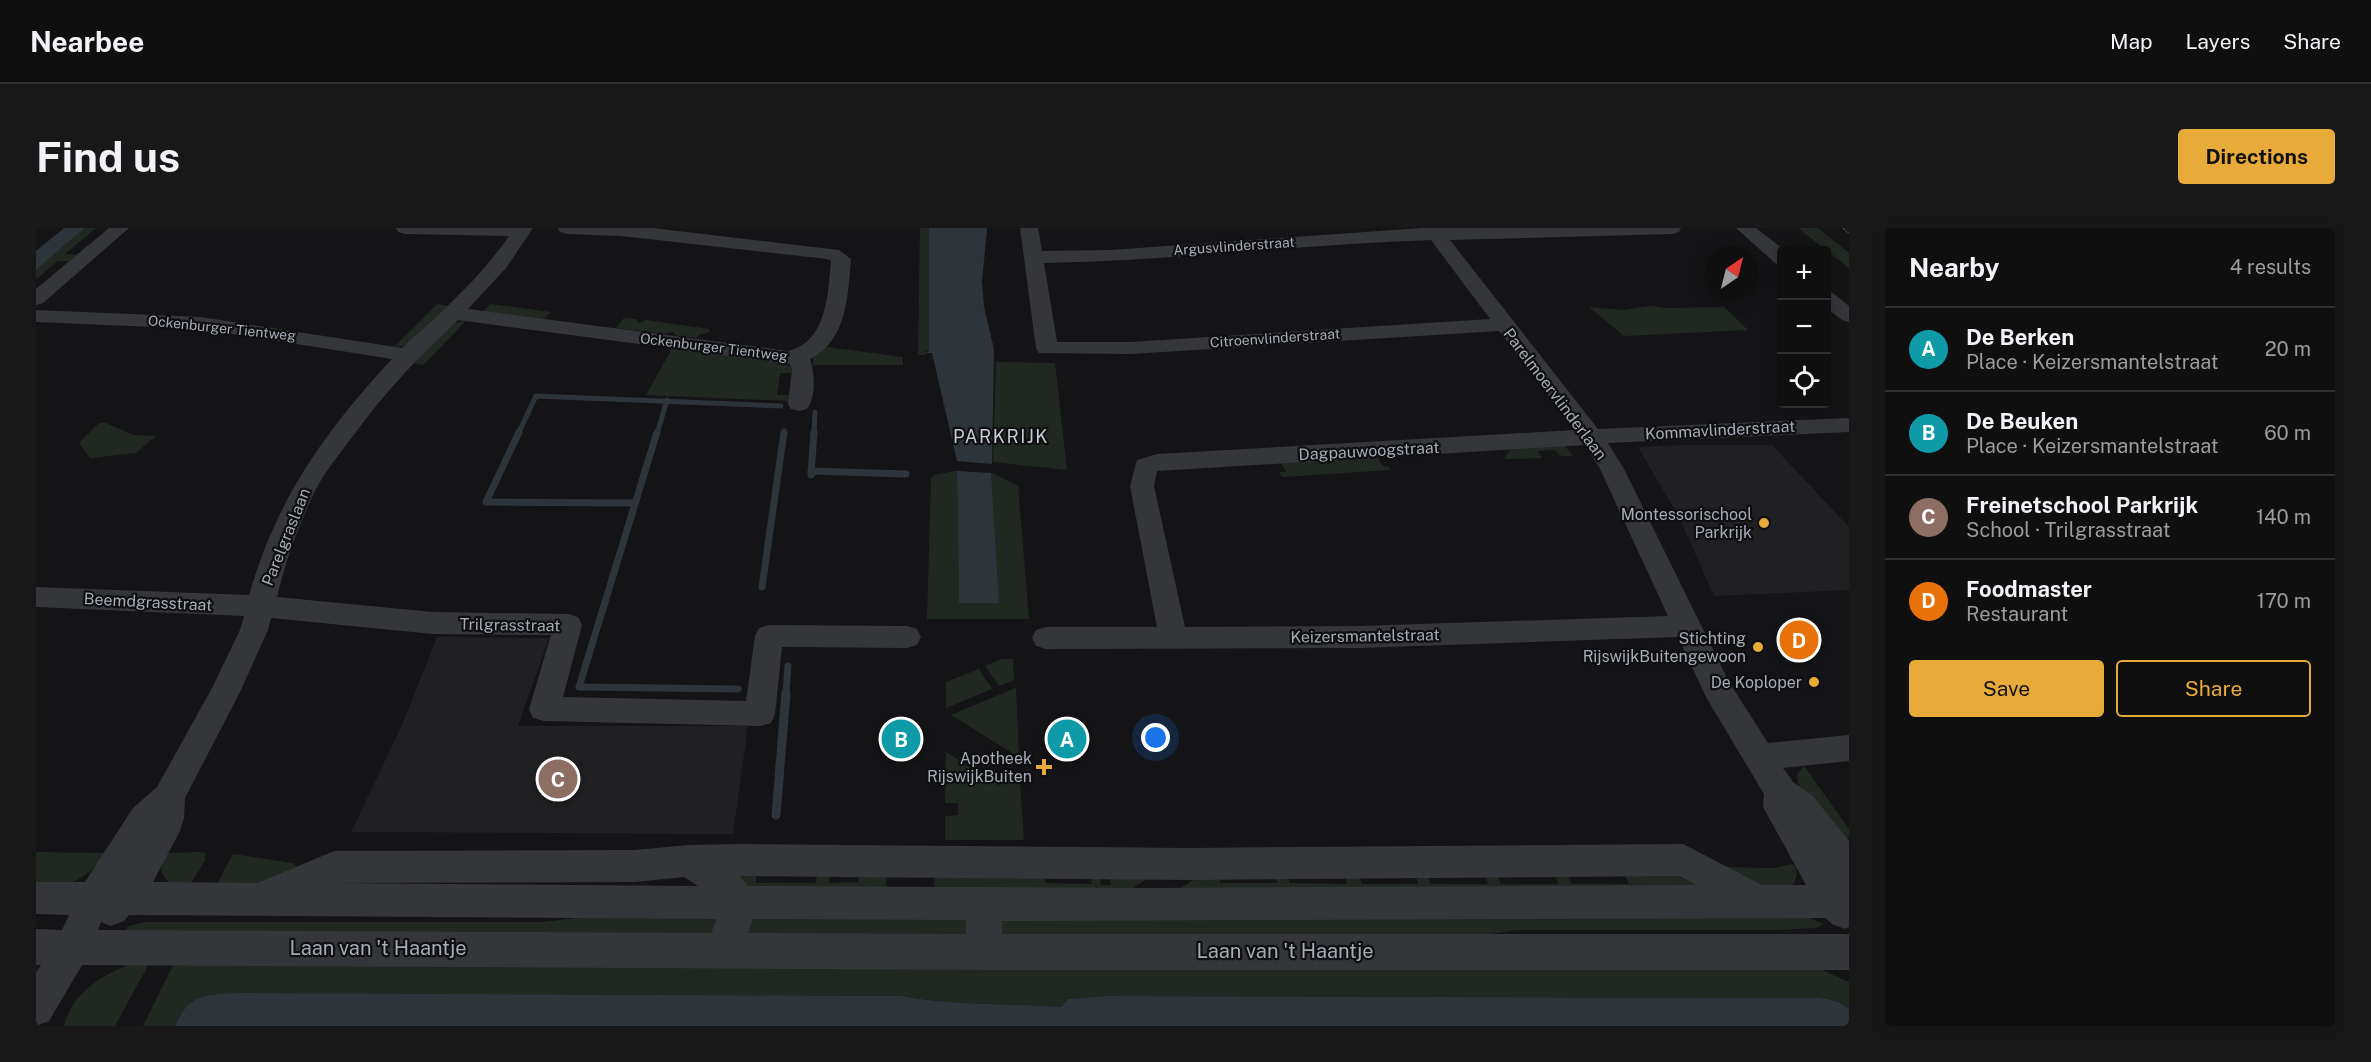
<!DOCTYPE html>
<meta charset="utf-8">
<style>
body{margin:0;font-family:"Public Sans",sans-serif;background:#181819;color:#f1f3f6}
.controls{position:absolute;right:18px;top:18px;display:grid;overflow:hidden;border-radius:6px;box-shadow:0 3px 15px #0003}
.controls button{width:54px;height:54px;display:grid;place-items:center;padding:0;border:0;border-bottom:2px solid #2f2f30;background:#0f0f10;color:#f1f3f6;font:30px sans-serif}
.compass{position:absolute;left:1669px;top:18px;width:54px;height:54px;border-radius:50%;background:#0f0f10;box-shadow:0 3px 15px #0003;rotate:35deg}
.you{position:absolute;left:1120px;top:510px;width:21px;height:21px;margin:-15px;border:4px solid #fff;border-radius:50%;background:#1a73e8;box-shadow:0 0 0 9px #1a73e833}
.badge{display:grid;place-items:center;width:39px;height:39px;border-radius:50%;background:#e8ab3a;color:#fff;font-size:20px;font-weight:700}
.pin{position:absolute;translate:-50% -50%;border:3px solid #fff;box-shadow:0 2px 6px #0006}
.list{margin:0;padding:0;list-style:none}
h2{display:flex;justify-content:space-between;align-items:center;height:78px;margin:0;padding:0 24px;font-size:26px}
h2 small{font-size:20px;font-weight:400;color:#9b9c9f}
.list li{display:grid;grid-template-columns:39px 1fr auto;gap:18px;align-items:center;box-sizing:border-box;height:84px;padding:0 24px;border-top:2px solid #2f2f30}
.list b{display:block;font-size:22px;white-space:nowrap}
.list p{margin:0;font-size:20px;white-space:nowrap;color:#9b9c9f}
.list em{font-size:20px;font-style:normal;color:#9b9c9f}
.actions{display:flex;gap:12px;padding:18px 24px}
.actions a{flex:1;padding:14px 0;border:2px solid #e8ab3a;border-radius:6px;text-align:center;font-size:21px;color:#e8ab3a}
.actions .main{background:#e8ab3a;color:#111}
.icon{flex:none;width:33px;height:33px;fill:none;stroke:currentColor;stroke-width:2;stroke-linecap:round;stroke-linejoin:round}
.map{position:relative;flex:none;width:1813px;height:798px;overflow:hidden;border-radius:6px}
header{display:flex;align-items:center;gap:36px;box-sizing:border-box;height:84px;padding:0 30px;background:#0f0f10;border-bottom:2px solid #2f2f30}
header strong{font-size:28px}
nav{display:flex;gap:33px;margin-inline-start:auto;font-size:21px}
.intro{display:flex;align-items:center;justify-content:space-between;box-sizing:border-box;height:144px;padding:0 36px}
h1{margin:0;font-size:42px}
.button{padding:15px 27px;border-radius:6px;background:#e8ab3a;color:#111;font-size:21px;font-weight:700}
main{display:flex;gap:36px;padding:0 36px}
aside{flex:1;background:#0f0f10;border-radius:6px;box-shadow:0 3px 15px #0003}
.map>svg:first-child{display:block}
.built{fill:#202022}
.green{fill:#202821;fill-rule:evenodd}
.water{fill:#2d353b}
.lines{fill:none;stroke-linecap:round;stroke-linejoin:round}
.stream-far2{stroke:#2d353b;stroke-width:5}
.stream-far1{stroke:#2d353b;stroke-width:7}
.stream{stroke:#2d353b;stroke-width:9}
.minor{fill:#35363a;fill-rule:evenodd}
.rail-casing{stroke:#4c4e53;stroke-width:4.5}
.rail{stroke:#0f0f11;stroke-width:3;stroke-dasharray:10;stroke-linecap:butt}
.poi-dot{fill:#e8ab3a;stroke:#0f0f11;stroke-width:2}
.labels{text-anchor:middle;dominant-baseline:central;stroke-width:4.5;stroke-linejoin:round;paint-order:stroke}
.far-street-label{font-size:14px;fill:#a6abb5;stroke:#0f0f11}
.street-label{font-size:16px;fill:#a6abb5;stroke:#0f0f11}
.poi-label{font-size:16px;fill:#a6abb5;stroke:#0f0f11;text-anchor:end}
.neighbourhood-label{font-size:18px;letter-spacing:1.5px;fill:#c7cad1;stroke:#0f0f11}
.near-street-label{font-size:20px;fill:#a6abb5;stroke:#0f0f11}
</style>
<header>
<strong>Nearbee</strong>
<nav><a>Map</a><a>Layers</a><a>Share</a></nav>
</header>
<div class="intro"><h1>Find us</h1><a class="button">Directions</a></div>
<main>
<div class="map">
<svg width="1813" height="798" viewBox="0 0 1813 798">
<rect width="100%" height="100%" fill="#141416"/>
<path class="built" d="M 1654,217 L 1736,217 L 1813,299 L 1813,362 L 1678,368 L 1644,291 L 1602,219 Z
M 401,409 L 513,410 L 482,498 L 712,498 L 697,606 L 315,604 L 366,497 Z"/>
<path class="green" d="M 49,0 L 60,0 L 29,26 L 44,27 L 36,33 L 22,33 L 0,51 L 0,42 Z
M 884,0 L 893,0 L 893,123 L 889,123 L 891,127 L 882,127 Z
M 1762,0 L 1782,0 L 1813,25 L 1813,40 Z
M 401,76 L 414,78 L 371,117 L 358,119 Z
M 454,76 L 515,84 L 508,91 L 447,84 Z
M 1614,78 L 1631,80 L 1688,79 L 1712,102 L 1588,108 L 1553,79 L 1587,82 Z
M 588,90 L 600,91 L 603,95 L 610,92 L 674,101 L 672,105 L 664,106 L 660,110 L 639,107 L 637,104 L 629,106 L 580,100 Z
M 430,93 L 387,137 L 375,135 L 418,95 Z
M 637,119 L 748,135 L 755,139 L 756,145 L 744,145 L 741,167 L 755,167 L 755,173 L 610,167 Z
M 790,119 L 867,129 L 867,137 L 777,137 L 777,130 Z
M 960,134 L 1019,135 L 1031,242 L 957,234 Z
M 63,195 L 70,195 L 97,207 L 120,208 L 100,225 L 54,230 L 43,215 Z
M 1529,218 L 1537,228 L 1524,228 L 1519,222 L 1502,223 L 1506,230 L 1468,231 L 1475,220 Z
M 1342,230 L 1347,238 L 1352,238 L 1355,242 L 1246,249 L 1243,244 L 1250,244 L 1245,234 Z
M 919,243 L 956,245 L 982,258 L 993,391 L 891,391 L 895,250 L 898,247 ZM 921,243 L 954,245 L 963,375 L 923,375 Z
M 966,431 L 977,431 L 978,452 L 963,458 L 949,438 Z
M 943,441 L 956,461 L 910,480 L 910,454 Z
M 980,460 L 983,529 L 915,487 L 979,460 Z
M 910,524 L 962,557 L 966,553 L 984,553 L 988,612 L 909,612 L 909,588 L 922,587 L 922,575 L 909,575 Z
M 1768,538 L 1813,601 L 1813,610 L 1806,610 L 1763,559 L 1761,547 Z
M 0,624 L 74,625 C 49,649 35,661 0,661 Z
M 162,624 L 169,625 L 169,632 L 151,662 C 130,659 122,646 126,625 Z
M 197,626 L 257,635 L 265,644 L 236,655 L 178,661 Z
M 1756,636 L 1759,638 C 1764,653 1756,659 1743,666 L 1679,639 L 1739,640 Z
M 689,641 L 721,642 L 720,655 L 780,655 L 781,643 L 793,643 L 793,655 L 822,654 L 823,643 L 851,643 L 850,659 L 898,659 L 899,642 L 1007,643 L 1009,655 L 1056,656 L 1055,651 L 1064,651 L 1065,657 L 1075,657 L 1074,648 L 1122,644 L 1094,662 L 706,664 Z
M 1182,644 L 1184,655 L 1241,655 L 1239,644 L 1251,644 L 1254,655 L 1311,656 L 1309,644 L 1321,644 L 1326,656 L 1382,656 L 1379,644 L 1390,644 L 1395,656 L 1452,656 L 1448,644 L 1460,644 L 1465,656 L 1522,656 L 1518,644 L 1529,644 L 1536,656 L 1593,656 L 1587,644 L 1636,646 L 1680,664 L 1141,662 L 1169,645 Z
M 711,684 L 934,685 L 934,711 L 707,711 Z
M 582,685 L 676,685 L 683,691 L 680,705 L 101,707 L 90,702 L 92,698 L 109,694 L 507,694 Z
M 965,685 L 1771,689 L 1788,696 L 1780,700 L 1744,702 L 1480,702 L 1410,713 L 965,712 Z
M 140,731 L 1780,739 L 1813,754 L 1813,781 C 1802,772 1792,770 1778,770 L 1070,768 L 1032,771 L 1025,779 C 972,775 918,778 866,768 L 201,765 C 169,767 153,765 139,798 L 107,798 Z
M 115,732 L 79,798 L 28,798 C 36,761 81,736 115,732 Z"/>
<path class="water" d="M 28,0 L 49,0 L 0,42 L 0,23 Z
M 893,0 L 951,0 L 951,2 L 946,53 L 948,79 L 958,121 L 956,236 L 921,233 L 896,125 L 889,125 L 893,123 Z
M 921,243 L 955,245 L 963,375 L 923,375 Z
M 201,765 L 866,768 C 918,778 972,775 1025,779 L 1032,771 L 1070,768 L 1778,770 C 1792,770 1802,772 1813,781 L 1813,798 L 139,798 C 153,765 169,767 201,765 Z"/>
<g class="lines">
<path class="stream-far2" d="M 482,206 L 500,168 L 745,178
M 621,206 L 631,172
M 778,206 L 779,184"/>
<path class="stream-far1" d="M 483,204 L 450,274 L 598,275
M 621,204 L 543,459 L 702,461
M 775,243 L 870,246
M 775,247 L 778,204
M 726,359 L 748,204
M 750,466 L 752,438"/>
<path class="stream" d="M 740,587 L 750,465"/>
<path class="minor" d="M 73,0 L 93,0 L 7,75 L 0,77 L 0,61 Z
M 360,0 L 497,0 L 470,40 L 432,81 L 752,123 C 791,114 792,66 795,33 L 791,31 L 585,8 L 531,6 L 524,4 L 522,0 L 617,0 L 803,22 L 815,31 C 812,67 811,113 774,131 C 779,145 780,169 771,181 L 763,183 L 755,181 L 752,176 L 756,142 L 754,136 L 422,92 C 382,129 349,164 317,208 C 302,228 286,247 276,269 C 261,302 249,335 241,369 L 397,384 L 532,386 L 542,389 L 546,397 L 527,469 L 710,473 L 719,408 L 723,400 L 733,397 L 871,398 L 881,401 L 885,409 L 881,417 L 871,420 L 746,419 L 739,486 L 735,495 L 724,498 L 508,493 L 497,490 L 493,481 L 515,407 L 397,406 L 235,390 L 232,402 L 204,464 L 149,570 L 148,590 L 144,603 L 117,654 L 222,655 L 298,623 L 599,622 L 652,617 L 706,616 L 1155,620 L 1647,616 L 1726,657 L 1770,657 L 1727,579 L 1728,566 L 1670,469 L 1642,409 L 1323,420 L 1010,421 L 1000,418 L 996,410 L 1000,402 L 1010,399 L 1121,399 L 1094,258 L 1101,232 L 1121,226 L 1539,202 L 1463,103 L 1094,126 L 1003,125 L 1000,120 L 984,0 L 1002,0 L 1006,23 L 1074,22 L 1386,0 L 1645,0 L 1643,4 L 1636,6 L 1414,12 L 1562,201 L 1813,190 L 1813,204 L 1572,215 L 1588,241 L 1693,454 L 1732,515 L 1813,507 L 1813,533 L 1747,540 L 1757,554 L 1777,568 L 1813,613 L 1813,699 L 1809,701 L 1796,696 L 1790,690 L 966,693 L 966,706 L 1813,706 L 1813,742 L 949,742 L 46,737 L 13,793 L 0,798 L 0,745 L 5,737 L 0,737 L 0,701 L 26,702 L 33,687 L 0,686 L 0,654 L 49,654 L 97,580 L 121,559 L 176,460 L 204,402 L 208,388 L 0,379 L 0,359 L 213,367 C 240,272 289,203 356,131 L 165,101 L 0,94 L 0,82 L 165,89 L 366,120 C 405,85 443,51 473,8 L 369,6 L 362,4 ZM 1395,12 L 1454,91 L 1094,114 L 1021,114 L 1008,35 C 1137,33 1266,16 1395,12 ZM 1549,217 L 1564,241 L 1632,388 L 1323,398 L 1149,399 L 1118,258 L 1121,243 ZM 704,648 L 1155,652 L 1643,648 L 1661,657 L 1116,660 L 712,658 ZM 648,649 L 662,658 L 298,655 L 599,654 ZM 93,687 L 681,691 L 675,705 L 62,702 L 65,694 L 75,698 L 88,693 ZM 717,691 L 930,692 L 930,706 L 712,705 Z
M 1700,0 L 1720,0 L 1748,22 L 1746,22 L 1746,37 L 1739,35 Z
M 1790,63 L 1797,65 L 1813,78 L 1813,94 L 1806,92 L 1790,80 Z"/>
<defs>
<path id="rail" d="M 1809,0 L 1813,3"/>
</defs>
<use href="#rail" class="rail-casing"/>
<use href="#rail" class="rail"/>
</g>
<g class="poi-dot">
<circle cx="1728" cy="295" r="6"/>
<circle cx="1722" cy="419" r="6"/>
<circle cx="1778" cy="454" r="6"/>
<path d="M1005 530h6v6h6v6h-6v6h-6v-6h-6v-6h6z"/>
</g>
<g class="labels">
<g class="far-street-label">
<text transform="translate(1198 18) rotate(-4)">Argusvlinderstraat</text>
<text transform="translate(186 100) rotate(6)">Ockenburger Tientweg</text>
<text transform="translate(1239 110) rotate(-4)">Citroenvlinderstraat</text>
<text transform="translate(678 119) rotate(7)">Ockenburger Tientweg</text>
</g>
<g class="street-label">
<text transform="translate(1519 166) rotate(53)">Parelmoervlinderlaan</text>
<text transform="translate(1684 202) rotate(-3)">Kommavlinderstraat</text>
<text transform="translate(1333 223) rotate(-3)">Dagpauwoogstraat</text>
<text transform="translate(250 309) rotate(-68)">Parelgraslaan</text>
<text transform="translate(112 374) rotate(3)">Beemdgrasstraat</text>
<text transform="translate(474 397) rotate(1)">Trilgrasstraat</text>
<text transform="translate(1329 408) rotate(-1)">Keizersmantelstraat</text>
</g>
<g class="poi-label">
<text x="1716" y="286">Montessorischool<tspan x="1716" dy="18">Parkrijk</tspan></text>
<text x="1710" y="410">Stichting<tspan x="1710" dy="18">RijswijkBuitengewoon</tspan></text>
<text x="1766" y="454">De Koploper</text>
<text x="996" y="530">Apotheek<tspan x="996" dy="18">RijswijkBuiten</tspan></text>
</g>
<g class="neighbourhood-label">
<text x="965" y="208">PARKRIJK</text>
</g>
<g class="near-street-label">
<text x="342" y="720">Laan van 't Haantje</text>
<text x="1249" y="723">Laan van 't Haantje</text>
</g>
</g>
</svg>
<div class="controls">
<button>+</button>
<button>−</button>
<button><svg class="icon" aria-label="locate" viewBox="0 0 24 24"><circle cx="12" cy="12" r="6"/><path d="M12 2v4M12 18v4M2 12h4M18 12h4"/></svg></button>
</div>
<svg class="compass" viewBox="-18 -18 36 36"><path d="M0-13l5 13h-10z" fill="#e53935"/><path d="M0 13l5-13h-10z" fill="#9b9c9f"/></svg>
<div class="you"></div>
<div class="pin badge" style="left:1031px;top:511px;background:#0f9aa8">A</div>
<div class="pin badge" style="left:865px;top:511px;background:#0f9aa8">B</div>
<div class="pin badge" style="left:522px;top:551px;background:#8d6e63">C</div>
<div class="pin badge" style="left:1763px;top:412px;background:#e8710a">D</div>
</div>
<aside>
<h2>Nearby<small>4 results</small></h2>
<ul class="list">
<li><span class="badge" style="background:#0f9aa8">A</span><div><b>De Berken</b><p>Place · Keizersmantelstraat</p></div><em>20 m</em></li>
<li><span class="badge" style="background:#0f9aa8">B</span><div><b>De Beuken</b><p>Place · Keizersmantelstraat</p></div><em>60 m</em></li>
<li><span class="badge" style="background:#8d6e63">C</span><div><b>Freinetschool Parkrijk</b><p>School · Trilgrasstraat</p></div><em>140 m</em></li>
<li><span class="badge" style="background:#e8710a">D</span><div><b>Foodmaster</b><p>Restaurant</p></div><em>170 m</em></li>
</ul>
<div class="actions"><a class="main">Save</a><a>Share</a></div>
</aside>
</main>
